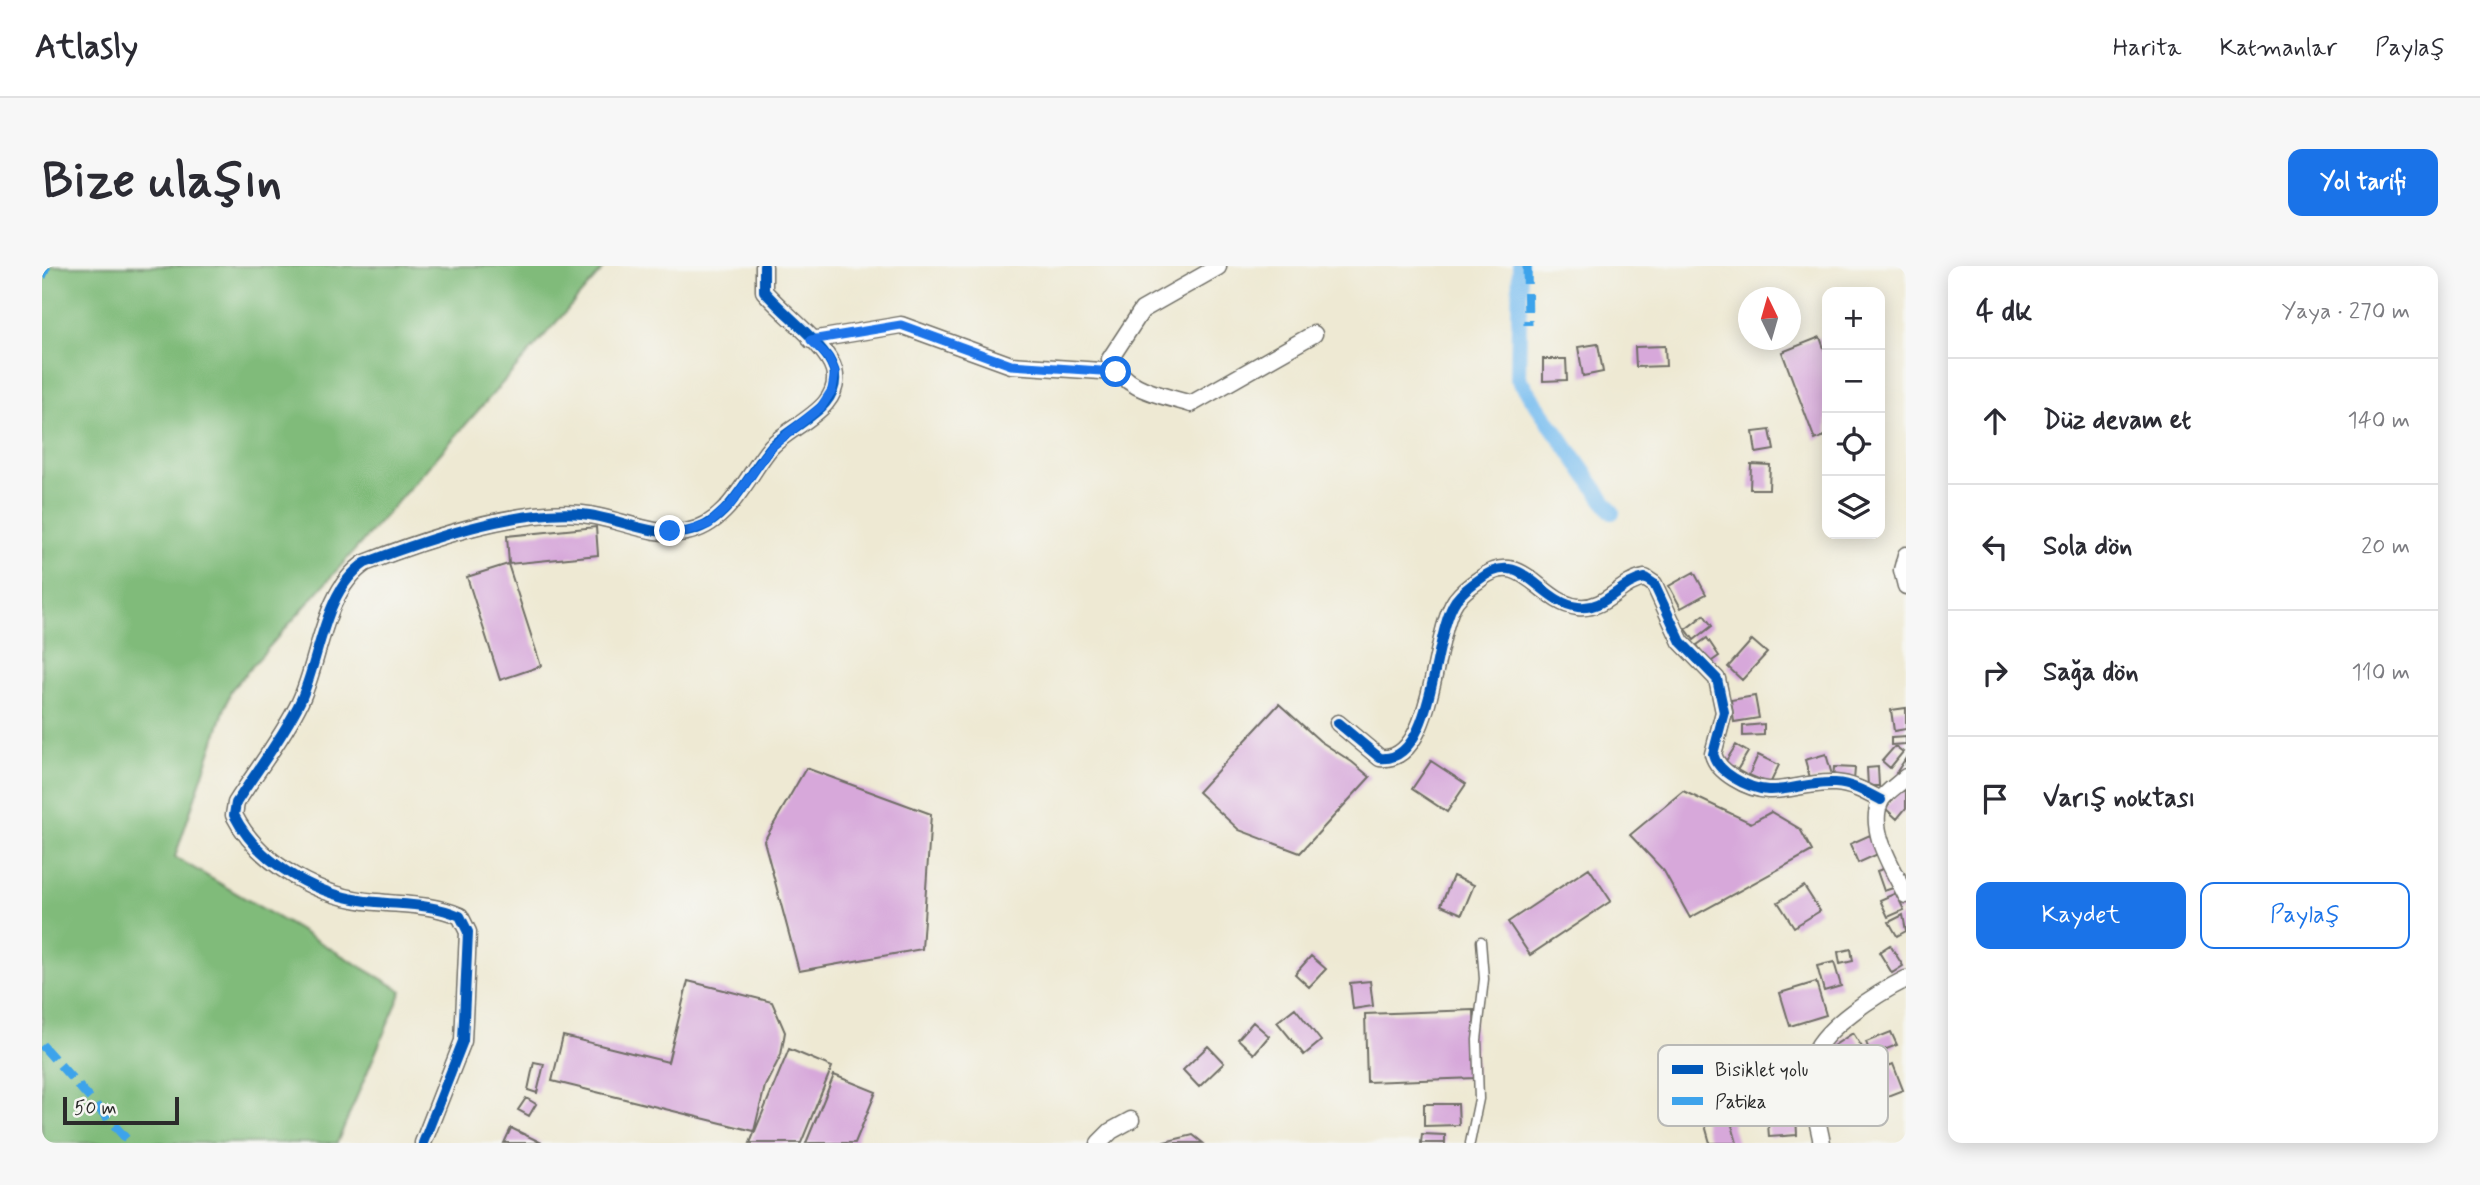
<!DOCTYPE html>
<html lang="tr">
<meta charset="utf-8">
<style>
body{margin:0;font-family:Mynerve,sans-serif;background:#f7f7f7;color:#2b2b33}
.controls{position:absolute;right:21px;top:21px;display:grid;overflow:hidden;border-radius:14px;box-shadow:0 4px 18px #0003}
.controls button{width:63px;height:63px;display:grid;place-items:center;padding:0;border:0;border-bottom:2px solid #e1e1e2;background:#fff;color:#2b2b33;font:35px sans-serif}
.compass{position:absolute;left:1696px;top:21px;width:63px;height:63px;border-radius:50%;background:#fff;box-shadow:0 4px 18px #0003;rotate:355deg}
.scale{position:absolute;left:21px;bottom:18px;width:116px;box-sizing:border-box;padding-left:7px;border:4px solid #2b2b2b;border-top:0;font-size:19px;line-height:24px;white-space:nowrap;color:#2b2b2b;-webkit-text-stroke:5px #f6f6f2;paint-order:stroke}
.stop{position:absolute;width:21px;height:21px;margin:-16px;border:5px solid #1a73e8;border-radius:50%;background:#fff}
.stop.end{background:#1a73e8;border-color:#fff;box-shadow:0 2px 7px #0008}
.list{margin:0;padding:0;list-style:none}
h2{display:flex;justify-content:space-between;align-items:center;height:91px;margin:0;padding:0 28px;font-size:30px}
h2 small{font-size:23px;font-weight:400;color:#7c7c81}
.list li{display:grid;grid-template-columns:46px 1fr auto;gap:21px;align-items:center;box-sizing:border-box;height:126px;padding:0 28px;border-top:2px solid #e1e1e2}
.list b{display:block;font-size:26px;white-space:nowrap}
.list em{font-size:23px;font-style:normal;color:#7c7c81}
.actions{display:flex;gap:14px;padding:21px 28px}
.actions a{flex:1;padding:16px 0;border:2px solid #1a73e8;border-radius:14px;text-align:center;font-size:24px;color:#1a73e8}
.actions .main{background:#1a73e8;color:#fff}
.icon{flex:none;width:38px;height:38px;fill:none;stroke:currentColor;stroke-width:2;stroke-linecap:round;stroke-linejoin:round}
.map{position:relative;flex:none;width:1864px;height:877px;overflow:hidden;border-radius:14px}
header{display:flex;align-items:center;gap:42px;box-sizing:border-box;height:98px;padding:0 35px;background:#fff;border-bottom:2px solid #e1e1e2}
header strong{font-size:33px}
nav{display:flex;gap:38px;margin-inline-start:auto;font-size:24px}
.intro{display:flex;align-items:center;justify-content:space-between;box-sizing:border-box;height:168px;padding:0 42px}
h1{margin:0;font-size:49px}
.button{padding:18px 32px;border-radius:14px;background:#1a73e8;color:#fff;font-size:24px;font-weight:700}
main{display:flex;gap:42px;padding:0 42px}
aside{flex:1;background:#fff;border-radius:14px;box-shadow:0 4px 18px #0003}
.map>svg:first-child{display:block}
.forest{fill:#80bb7a;stroke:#567352;stroke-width:2}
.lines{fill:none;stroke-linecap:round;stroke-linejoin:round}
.canal{stroke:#79bef0;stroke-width:16}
.building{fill:#d7a8da}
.lane-casing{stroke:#6f6e66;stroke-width:11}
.street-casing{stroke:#6f6e66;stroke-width:19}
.lane{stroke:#fff;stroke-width:8}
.street{stroke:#fff;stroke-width:16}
.quiet{stroke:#3ea3eb;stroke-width:9;stroke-dasharray:18 9;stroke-linecap:butt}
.cycleway-casing{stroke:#f6f6f2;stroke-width:15}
.cycleway{stroke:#0057b8;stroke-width:10}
.route{stroke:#1a73e8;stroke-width:9}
.key{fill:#f6f6f2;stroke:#b9b9b6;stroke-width:2}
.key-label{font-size:19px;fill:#2b2b2b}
</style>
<header>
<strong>Atlasly</strong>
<nav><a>Harita</a><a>Katmanlar</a><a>Paylaş</a></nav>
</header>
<div class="intro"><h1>Bize ulaşın</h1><a class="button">Yol tarifi</a></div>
<main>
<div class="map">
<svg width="1864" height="877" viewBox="0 0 1864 877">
<rect width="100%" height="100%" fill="#f6f6f2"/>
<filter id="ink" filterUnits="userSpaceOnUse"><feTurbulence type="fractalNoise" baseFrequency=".0143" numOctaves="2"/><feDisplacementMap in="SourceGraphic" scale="14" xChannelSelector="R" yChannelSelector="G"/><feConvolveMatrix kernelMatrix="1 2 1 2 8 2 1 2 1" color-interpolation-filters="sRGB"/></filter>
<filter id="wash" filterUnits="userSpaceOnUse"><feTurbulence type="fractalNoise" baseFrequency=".00686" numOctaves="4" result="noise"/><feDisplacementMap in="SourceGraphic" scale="28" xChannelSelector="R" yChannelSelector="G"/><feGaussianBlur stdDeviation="1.57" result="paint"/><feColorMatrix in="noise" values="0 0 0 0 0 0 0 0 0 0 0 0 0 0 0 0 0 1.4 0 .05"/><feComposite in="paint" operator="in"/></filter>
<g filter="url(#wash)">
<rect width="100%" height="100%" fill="#eee9d3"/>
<path class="forest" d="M 0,0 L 564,0 L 189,424 L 133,591 L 360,725 L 295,877 L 0,877 Z"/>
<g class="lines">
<path class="canal" d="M 1478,0 L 1476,112 L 1570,246"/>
</g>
<g id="blocks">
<path class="building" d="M 1778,71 L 1785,91 L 1785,169 L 1773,174 L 1740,86 Z
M 1556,78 L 1561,106 L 1541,110 L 1536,81 Z
M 1623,80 L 1624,100 L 1594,101 L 1593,81 Z
M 1501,93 L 1524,93 L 1525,114 L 1501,115 Z
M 1728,164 L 1732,184 L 1714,187 L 1711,166 Z
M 1709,198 L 1728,199 L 1727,223 L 1708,223 Z
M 554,261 L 556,289 L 467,298 L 465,270 Z
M 466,298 L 499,400 L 458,414 L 425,311 Z
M 1652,306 L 1664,328 L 1639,342 L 1627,320 Z
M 1662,349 L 1670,360 L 1652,374 L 1644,363 Z
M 1665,372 L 1677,390 L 1667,397 L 1655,379 Z
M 1710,374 L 1725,387 L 1700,414 L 1686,401 Z
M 1713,430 L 1717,452 L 1692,456 L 1689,434 Z
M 1237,438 L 1278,475 L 1310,496 L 1328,511 L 1258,587 L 1197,564 L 1156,526 Z
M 1864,442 L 1864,463 L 1852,465 L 1849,444 Z
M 1722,458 L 1722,469 L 1701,470 L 1701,460 Z
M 1864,471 L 1864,478 L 1849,479 L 1849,472 Z
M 1694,479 L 1706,486 L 1694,506 L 1682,498 Z
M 1853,480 L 1861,486 L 1848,502 L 1840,495 Z
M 1784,488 L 1790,509 L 1769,515 L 1763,494 Z
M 1716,489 L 1737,499 L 1728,518 L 1707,509 Z
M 1864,492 L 1864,505 L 1860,511 L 1854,507 Z
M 1389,495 L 1424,518 L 1405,546 L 1370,523 Z
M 1792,501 L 1813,502 L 1812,515 L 1791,514 Z
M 1836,501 L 1837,520 L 1826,520 L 1825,502 Z
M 764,502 L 889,548 L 880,683 L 757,705 L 722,575 Z
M 1860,523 L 1864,527 L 1864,542 L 1855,553 L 1843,542 Z
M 1641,525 L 1709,557 L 1729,546 L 1758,563 L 1770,585 L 1648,652 L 1622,605 L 1588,569 Z
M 1828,569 L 1836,588 L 1816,597 L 1808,578 Z
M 1847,601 L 1854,621 L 1842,625 L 1835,605 Z
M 1547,602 L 1569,635 L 1488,689 L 1466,656 Z
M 1411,610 L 1432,619 L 1420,648 L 1399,639 Z
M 1762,620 L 1778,645 L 1752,661 L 1736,636 Z
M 1854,627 L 1862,644 L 1846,651 L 1838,634 Z
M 1861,649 L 1864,665 L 1855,670 L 1847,656 Z
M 1848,679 L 1861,700 L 1850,707 L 1837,686 Z
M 1809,683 L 1811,695 L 1798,698 L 1796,686 Z
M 1269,690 L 1284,703 L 1267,721 L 1253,708 Z
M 1792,696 L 1799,720 L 1782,725 L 1775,700 Z
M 646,715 L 730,736 L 743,766 L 739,789 L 723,820 L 712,865 L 510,815 L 521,770 L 626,796 Z
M 1328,715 L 1331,740 L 1311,743 L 1308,717 Z
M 1774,716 L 1784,749 L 1748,760 L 1738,727 Z
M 1253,742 L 1279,775 L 1262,789 L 1235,756 Z
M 1432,744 L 1434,812 L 1325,816 L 1323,748 Z
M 1211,756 L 1227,770 L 1212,788 L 1196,773 Z
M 1849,766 L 1855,779 L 1829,789 L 1824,776 Z
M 1811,767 L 1825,789 L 1788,814 L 1773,792 Z
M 1166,780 L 1182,797 L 1157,821 L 1141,804 Z
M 747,783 L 790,801 L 759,877 L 708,877 Z
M 492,796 L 502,798 L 495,827 L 486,824 Z
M 1851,798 L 1861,824 L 1835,834 L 1825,809 Z
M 792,809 L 834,826 L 813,877 L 764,877 Z
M 1753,830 L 1755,869 L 1727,871 L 1724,832 Z
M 1682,831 L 1695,877 L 1668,877 L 1657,838 Z
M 484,832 L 494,838 L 487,850 L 476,844 Z
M 1382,838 L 1416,838 L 1417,859 L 1382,860 Z
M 469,862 L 500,877 L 462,877 Z
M 1380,868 L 1403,869 L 1403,877 L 1379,877 Z
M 1151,869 L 1161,877 L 1122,877 L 1122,876 Z"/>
</g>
</g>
<g filter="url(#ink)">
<use href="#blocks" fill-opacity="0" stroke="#6f6e66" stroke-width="2"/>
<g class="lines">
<defs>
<path id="lane" d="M 1428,877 L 1437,833 L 1435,774 L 1442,713 L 1439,675"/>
<path id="street" d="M 1176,1 L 1100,44 L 1068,93 C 1084,125 1117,128 1149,138 L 1272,68
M 769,74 L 859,59 L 969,99 L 1074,106
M 1864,289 L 1860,304 L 1864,320
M 1296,457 L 1338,492 C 1393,498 1390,368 1414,334 C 1421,325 1429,319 1438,313 C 1480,280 1496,336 1536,341 C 1565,344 1577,316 1603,312 L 1612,318 L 1639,376 L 1675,413 L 1682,446 L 1671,488 C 1674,499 1682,506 1692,512 C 1732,537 1753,515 1793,517 C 1810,518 1824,526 1839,534
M 1864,511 C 1857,518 1844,526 1839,534 C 1824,563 1852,604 1864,629
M 381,877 L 421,775 L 426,666 L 418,650 C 390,638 364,639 334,636 C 279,632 217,599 192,549 L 194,537 C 215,504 241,471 258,436 C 278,394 281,325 323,297 C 382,274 477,242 540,248 C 573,251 610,271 644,266 C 686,259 704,211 728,182 C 747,159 802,143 792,104 C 785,79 740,47 722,25 L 722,0
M 1057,877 L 1069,865 L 1089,854
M 1780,877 C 1775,852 1765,816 1771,792 C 1779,762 1838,726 1864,713"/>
</defs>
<use href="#lane" class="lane-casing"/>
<use href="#street" class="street-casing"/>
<use href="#lane" class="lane"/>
<use href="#street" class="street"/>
<path class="quiet" d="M 1485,0 L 1486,59
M 0,11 L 5,0
M 0,779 L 88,877"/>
<defs>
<path id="cycleway" d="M 1296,457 L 1338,492 C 1393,498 1390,368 1414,334 C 1421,325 1429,319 1438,313 C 1480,280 1496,336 1536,341 C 1565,344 1577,316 1603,312 L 1612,318 L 1639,376 L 1675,413 L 1682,446 L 1671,488 C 1674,499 1682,506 1692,512 C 1732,537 1753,515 1793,517 C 1810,518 1824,526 1839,534
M 381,877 L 421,775 L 426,666 L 418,650 C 390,638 364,639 334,636 C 279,632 217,599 192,549 L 194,537 C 215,504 241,471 258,436 C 278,394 281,325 323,297 C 382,274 477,242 540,248 C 573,251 610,271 644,266 C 686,259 704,211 728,182 C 747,159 802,143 792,104 C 785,79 740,47 722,25 L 722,0"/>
</defs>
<use href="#cycleway" class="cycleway-casing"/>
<use href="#cycleway" class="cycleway"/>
</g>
</g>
<g class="lines" filter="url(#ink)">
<path class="route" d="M 628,265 L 644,266 L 667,258 L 688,239 L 729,181 L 779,141 L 790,124 L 793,106 L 786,91 L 769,74 L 859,59 L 969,99 L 1074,106"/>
</g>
<rect x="1616" y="779" width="230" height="81" rx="10" class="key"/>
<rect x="1630" y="799" width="31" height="9" fill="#0057b8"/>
<rect x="1630" y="831" width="31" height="8" fill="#3ea3eb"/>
<g class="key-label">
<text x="1673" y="810">Bisiklet yolu</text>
<text x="1673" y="842">Patika</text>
</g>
</svg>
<div class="controls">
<button>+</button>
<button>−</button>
<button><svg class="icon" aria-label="locate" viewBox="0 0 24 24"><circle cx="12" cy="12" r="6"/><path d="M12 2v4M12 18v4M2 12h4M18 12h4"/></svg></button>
<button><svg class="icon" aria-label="layers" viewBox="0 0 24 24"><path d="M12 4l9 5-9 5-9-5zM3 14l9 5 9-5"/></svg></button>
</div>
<svg class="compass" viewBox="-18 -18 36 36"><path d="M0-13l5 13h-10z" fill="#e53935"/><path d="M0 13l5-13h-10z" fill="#7c7c81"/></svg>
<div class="scale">50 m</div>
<div class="stop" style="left:1074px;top:106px"></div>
<div class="stop end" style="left:628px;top:265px"></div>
</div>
<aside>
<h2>4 dk<small>Yaya · 270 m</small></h2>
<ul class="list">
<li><svg class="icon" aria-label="ahead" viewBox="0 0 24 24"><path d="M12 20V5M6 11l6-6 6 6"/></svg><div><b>Düz devam et</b></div><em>140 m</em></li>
<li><svg class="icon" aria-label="left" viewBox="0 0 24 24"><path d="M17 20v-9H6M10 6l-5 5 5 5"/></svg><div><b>Sola dön</b></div><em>20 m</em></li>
<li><svg class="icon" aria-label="right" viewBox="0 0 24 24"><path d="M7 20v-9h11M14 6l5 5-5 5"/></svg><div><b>Sağa dön</b></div><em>110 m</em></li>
<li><svg class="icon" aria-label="arrive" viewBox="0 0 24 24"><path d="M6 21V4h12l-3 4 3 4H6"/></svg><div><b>Varış noktası</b></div></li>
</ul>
<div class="actions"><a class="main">Kaydet</a><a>Paylaş</a></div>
</aside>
</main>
